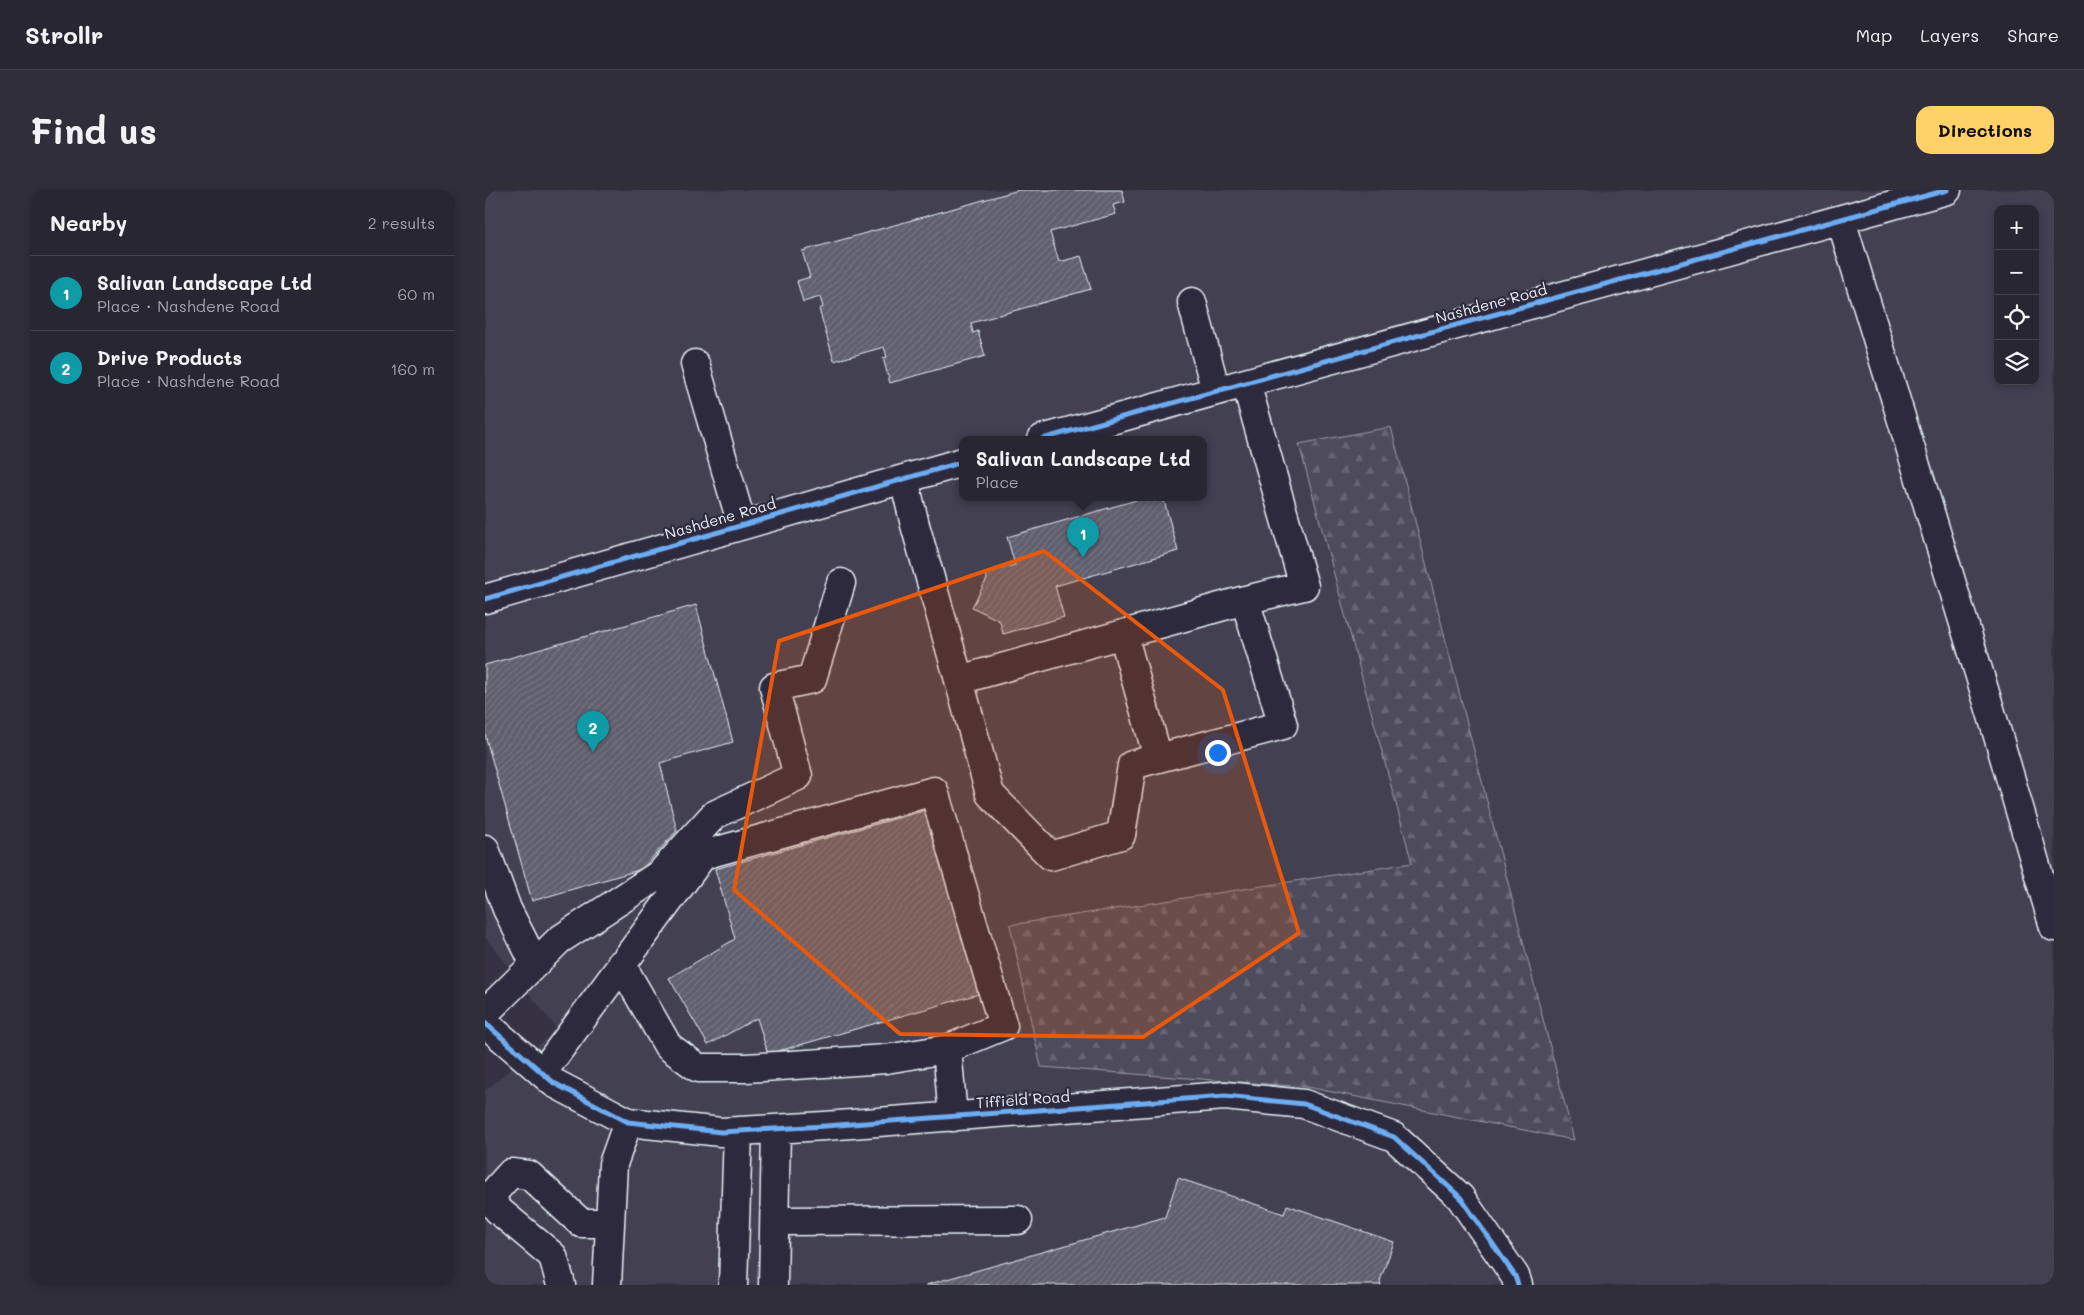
<!DOCTYPE html>
<meta charset="utf-8">
<style>
body{margin:0;font-family:Mali,sans-serif;background:#302e3b;color:#f1f3f6}
.controls{position:absolute;right:15px;top:15px;display:grid;overflow:hidden;border-radius:10px;box-shadow:0 2px 8px #0003}
.controls button{width:45px;height:45px;display:grid;place-items:center;padding:0;border:0;border-bottom:1px solid #44434e;background:#282633;color:#f1f3f6;font:25px sans-serif}
.you{position:absolute;left:732px;top:562px;width:18px;height:18px;margin:-12px;border:4px solid #fff;border-radius:50%;background:#1a73e8;box-shadow:0 0 0 8px #1a73e833}
.badge{display:grid;place-items:center;width:32px;height:32px;border-radius:50%;background:#ffd166;color:#fff;font-size:16px;font-weight:700}
.pin{position:absolute;translate:-50% -41px;filter:drop-shadow(0 1px 2px #0008)}
.pin::after{content:'';position:absolute;top:26px;width:18px;height:15px;background:inherit;clip-path:polygon(0 0,100% 0,50% 100%)}
.popup{position:absolute;left:474px;top:246px;width:248px;height:65px;box-sizing:border-box;display:grid;place-content:center;border-radius:10px;background:#282633;filter:drop-shadow(0 1px 4px #0005);font-size:16px;white-space:nowrap;color:#a5a5ac}
.popup b{font-size:19px;color:#f1f3f6}
.popup::after{content:'';position:absolute;left:50%;top:100%;margin-left:-10px;border:10px solid transparent;border-top-color:#282633}
.list{margin:0;padding:0;list-style:none}
h2{display:flex;justify-content:space-between;align-items:center;height:65px;margin:0;padding:0 20px;font-size:21px}
h2 small{font-size:16px;font-weight:400;color:#a5a5ac}
.list li{display:grid;grid-template-columns:32px 1fr auto;gap:15px;align-items:center;box-sizing:border-box;height:75px;padding:0 20px;border-top:1px solid #44434e}
.list b{display:block;font-size:19px;white-space:nowrap}
.list p{margin:0;font-size:16px;white-space:nowrap;color:#a5a5ac}
.list em{font-size:16px;font-style:normal;color:#a5a5ac}
.icon{flex:none;width:28px;height:28px;fill:none;stroke:currentColor;stroke-width:2;stroke-linecap:round;stroke-linejoin:round}
.map{position:relative;flex:none;width:1569px;height:1095px;overflow:hidden;border-radius:15px}
header{display:flex;align-items:center;gap:30px;box-sizing:border-box;height:70px;padding:0 25px;background:#282633;border-bottom:1px solid #44434e}
header strong{font-size:24px}
nav{display:flex;gap:28px;margin-inline-start:auto;font-size:18px}
.intro{display:flex;align-items:center;justify-content:space-between;box-sizing:border-box;height:120px;padding:0 30px}
h1{margin:0;font-size:35px}
.button{padding:12px 22px;border-radius:15px;background:#ffd166;color:#111;font-size:18px;font-weight:700}
main{display:flex;gap:30px;padding:0 30px}
aside{flex:1;background:#282633;border-radius:15px;box-shadow:0 2px 8px #0003}
.map>svg:first-child{display:block}
.built{fill:#433f51;fill-rule:evenodd}
.forest{fill:url(#forest-firs);stroke:#9a9eaa}
.building{fill:url(#building-hatch);stroke:#e8f1f8}
.lines{fill:none;stroke-linecap:round;stroke-linejoin:round}
.minor-casing{stroke:#e8f1f8;stroke-width:31}
.minor{stroke:#2f2a3d;stroke-width:28}
.cycleway-casing{stroke:#2f2a3d;stroke-width:8}
.cycleway{stroke:#6dadf4;stroke-width:5}
.marked{fill:#e8590c;fill-opacity:0.2;stroke:#e8590c;stroke-width:4;stroke-linejoin:round}
.labels{text-anchor:middle;dominant-baseline:central;stroke-width:4.5;stroke-linejoin:round;paint-order:stroke}
.street-label{font-size:15px;fill:#e8f1f8;stroke:#2f2a3d}
</style>
<header>
<strong>Strollr</strong>
<nav><a>Map</a><a>Layers</a><a>Share</a></nav>
</header>
<div class="intro"><h1>Find us</h1><a class="button">Directions</a></div>
<main>
<aside>
<h2>Nearby<small>2 results</small></h2>
<ul class="list">
<li><span class="badge" style="background:#0f9aa8">1</span><div><b>Salivan Landscape Ltd</b><p>Place · Nashdene Road</p></div><em>60 m</em></li>
<li><span class="badge" style="background:#0f9aa8">2</span><div><b>Drive Products</b><p>Place · Nashdene Road</p></div><em>160 m</em></li>
</ul>
</aside>
<div class="map">
<svg width="1569" height="1095" viewBox="0 0 1569 1095">
<defs>
<pattern id="forest-firs" width="22" height="20" patternUnits="userSpaceOnUse" patternTransform="scale(1.25)"><rect width="22" height="20" fill="#4d4b5c"/><path d="M5 1l3.5 6h-7zM16 11l3.5 6h-7z" fill="#676574"/></pattern>
<pattern id="building-hatch" width="6" height="6" patternUnits="userSpaceOnUse" patternTransform="scale(1.25)"><rect width="6" height="6" fill="#605e6e"/><path d="M-1 1l2-2M0 6l6-6M5 7l2-2" fill="none" stroke="#777683"/></pattern>
</defs>
<rect width="100%" height="100%" fill="#363244"/>
<filter id="ink" filterUnits="userSpaceOnUse"><feTurbulence type="fractalNoise" baseFrequency=".02" numOctaves="2"/><feDisplacementMap in="SourceGraphic" scale="10" xChannelSelector="R" yChannelSelector="G"/><feConvolveMatrix kernelMatrix="1 2 1 2 8 2 1 2 1" color-interpolation-filters="sRGB"/></filter>
<g filter="url(#ink)">
<path class="built" d="M 0,0 L 1569,0 L 1569,1095 L 0,1095 L 0,901 L 72,839 L 0,747 ZM 1513,19 L 1550,19 L 1550,191 L 1513,191 ZM 478,249 L 718,249 L 718,307 L 478,307 Z"/>
<path class="forest" d="M 906,237 L 1089,950 L 822,897 L 556,877 L 525,735 L 927,673 L 814,254 Z"/>
<path class="building" d="M 534,0 L 637,0 L 640,12 L 628,15 L 631,24 L 565,42 L 574,72 L 596,66 L 606,99 L 486,133 L 488,143 L 493,141 L 500,166 L 405,193 L 398,168 L 402,167 L 399,157 L 349,171 L 334,119 L 338,117 L 335,107 L 318,112 L 312,91 L 325,87 L 317,61 Z
M 662,307 L 678,307 L 693,361 L 570,396 L 579,427 L 518,444 L 515,431 L 487,417 L 502,389 L 501,383 L 530,375 L 522,347 Z
M 211,415 L 248,552 L 175,573 L 192,641 L 157,679 L 47,711 L 0,545 L 0,475 Z
M 445,619 L 497,803 L 283,864 L 272,828 L 223,855 L 184,788 L 250,749 L 230,679 Z
M 693,988 L 799,1024 L 802,1015 L 909,1052 L 895,1091 L 896,1095 L 441,1095 L 680,1027 Z"/>
<g class="lines">
<defs>
<path id="minor" d="M 1356,30 L 1508,529 L 1569,737
M 707,112 L 731,201
M 210,174 L 257,335
M 557,249 L 1462,0
M 419,289 L 430,335 L 474,490 L 760,410 L 819,396 L 761,193
M 0,409 L 478,272
M 638,444 L 673,568
M 474,490 L 505,604 L 566,666 L 636,645 L 647,575 L 798,535 L 760,410
M 0,659 L 22,719 L 50,774
M 0,823 L 74,750 L 175,684 L 229,625 L 313,586 L 289,497 L 327,489 L 356,393
M 0,833 L 69,893 L 143,932 L 236,942 L 340,936 L 740,906 L 819,914 L 909,947 L 975,1007 L 1030,1086 L 1033,1095
M 462,859 L 468,927
M 57,883 L 218,665 L 449,601 L 518,836 L 462,859 L 401,869 L 261,878 L 213,878 L 183,856 L 136,774
M 290,1031 L 533,1030
M 76,1095 L 68,1066 L 13,1020 L 8,1011 L 8,1003 L 26,983 L 44,985 L 96,1033 L 125,1033
M 122,1095 L 128,974 L 143,932
M 248,1095 L 253,941
M 288,1095 L 291,939"/>
</defs>
<use href="#minor" class="minor-casing"/>
<use href="#minor" class="minor"/>
<defs>
<path id="cycleway" d="M 557,249 L 1462,0
M 0,409 L 478,272
M 0,833 L 69,893 L 143,932 L 236,942 L 340,936 L 740,906 L 819,914 L 909,947 L 975,1007 L 1030,1086 L 1033,1095"/>
</defs>
<use href="#cycleway" class="cycleway-casing"/>
<use href="#cycleway" class="cycleway"/>
</g>
</g>
<path class="marked" d="M 559,361 L 738,500 L 814,743 L 658,847 L 415,844 L 249,700 L 294,451 Z"/>
<g class="labels">
<g class="street-label">
<text transform="translate(1006 113) rotate(-15)">Nashdene Road</text>
<text transform="translate(235 328) rotate(-16)">Nashdene Road</text>
<text transform="translate(538 909) rotate(-4)">Tiffield Road</text>
</g>
</g>
</svg>
<div class="controls">
<button>+</button>
<button>−</button>
<button><svg class="icon" aria-label="locate" viewBox="0 0 24 24"><circle cx="12" cy="12" r="6"/><path d="M12 2v4M12 18v4M2 12h4M18 12h4"/></svg></button>
<button><svg class="icon" aria-label="layers" viewBox="0 0 24 24"><path d="M12 4l9 5-9 5-9-5zM3 14l9 5 9-5"/></svg></button>
</div>
<div class="you"></div>
<div class="pin badge" style="left:598px;top:368px;background:#0f9aa8">1</div>
<div class="popup"><b>Salivan Landscape Ltd</b>Place</div>
<div class="pin badge" style="left:108px;top:562px;background:#0f9aa8">2</div>
</div>
</main>
